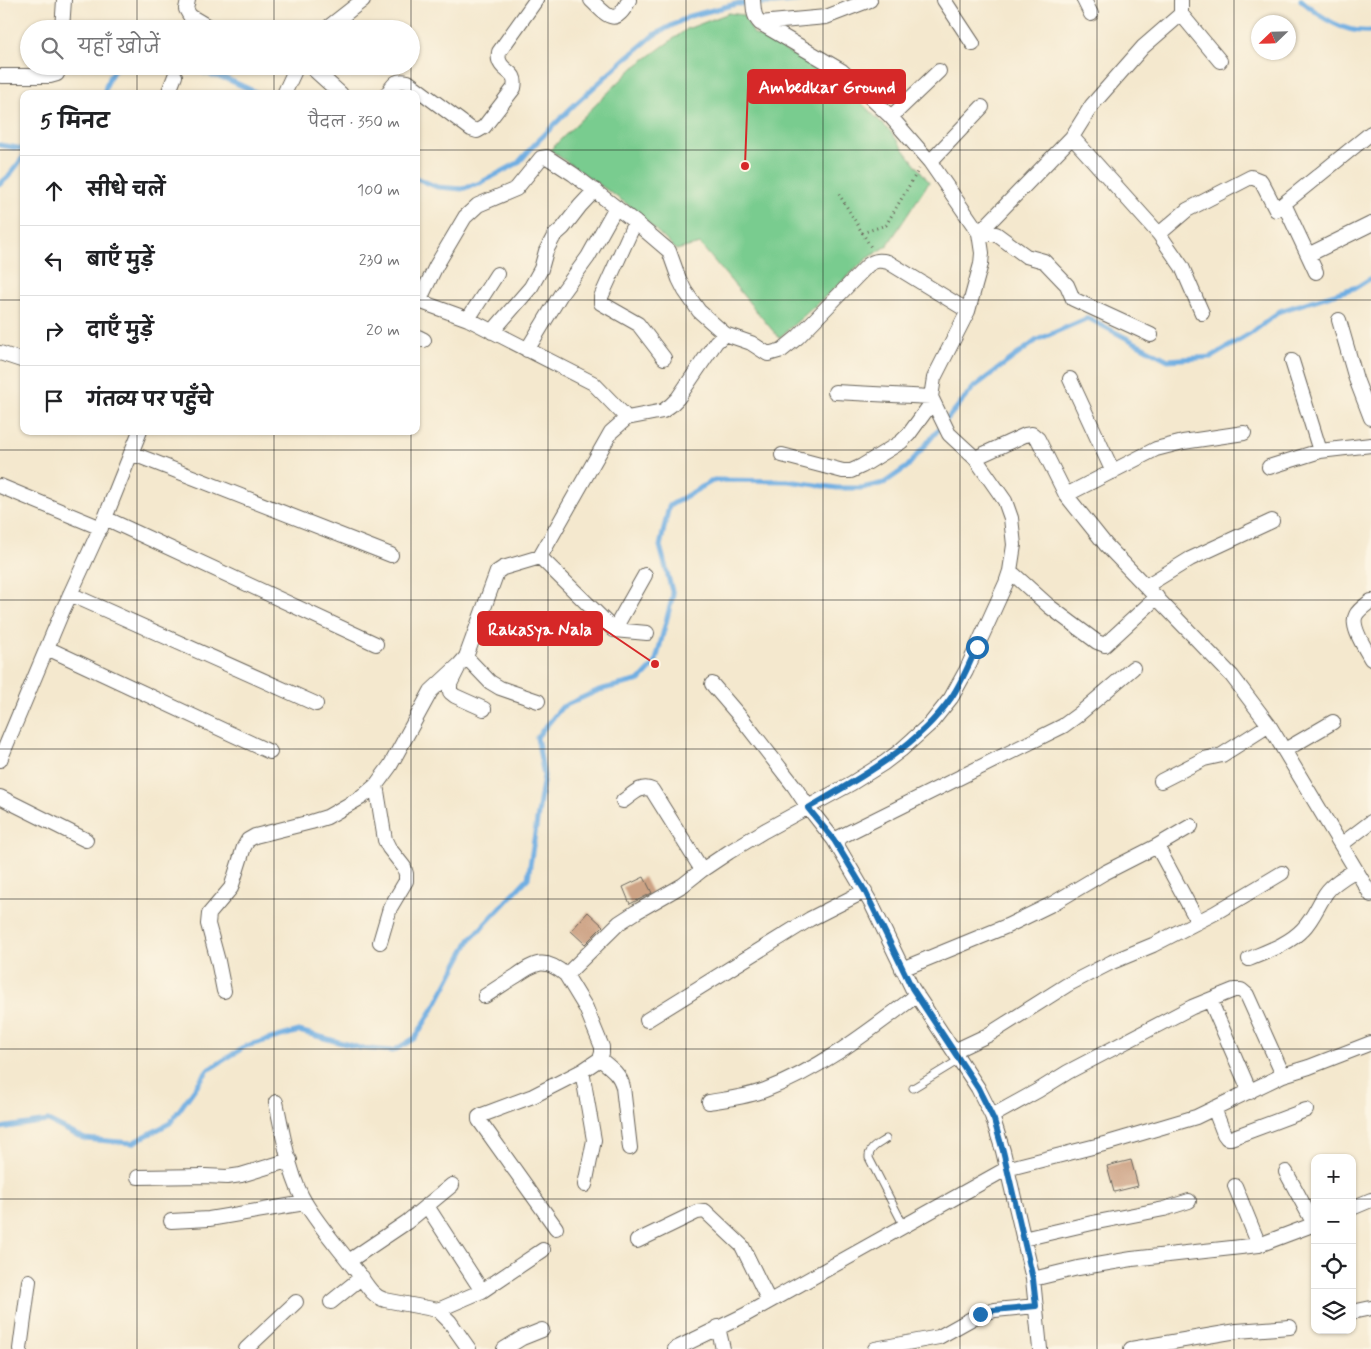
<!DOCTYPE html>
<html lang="hi">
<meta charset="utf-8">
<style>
body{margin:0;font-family:Mynerve,"Playpen Sans Deva",sans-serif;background:#f6f6f6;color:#202124}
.controls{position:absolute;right:15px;bottom:15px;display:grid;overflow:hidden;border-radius:10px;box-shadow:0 1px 4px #0004}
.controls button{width:45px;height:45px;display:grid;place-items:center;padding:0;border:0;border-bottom:1px solid #e0e0e0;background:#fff;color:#202124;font:25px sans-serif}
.compass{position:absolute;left:1251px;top:15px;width:45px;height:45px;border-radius:50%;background:#fff;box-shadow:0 1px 4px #0004;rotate:247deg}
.stop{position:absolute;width:15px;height:15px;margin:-11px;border:4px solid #1f6fb2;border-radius:50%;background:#fff}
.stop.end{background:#1f6fb2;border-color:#fff;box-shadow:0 1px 5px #0008}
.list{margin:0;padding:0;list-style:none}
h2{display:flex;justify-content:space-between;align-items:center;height:65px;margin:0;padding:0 20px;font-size:21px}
h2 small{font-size:16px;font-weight:400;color:#757577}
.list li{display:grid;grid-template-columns:32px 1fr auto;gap:15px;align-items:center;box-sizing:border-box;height:70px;padding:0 20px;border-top:1px solid #e0e0e0}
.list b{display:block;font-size:19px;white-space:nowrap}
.list em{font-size:16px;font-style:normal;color:#757577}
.icon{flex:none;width:28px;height:28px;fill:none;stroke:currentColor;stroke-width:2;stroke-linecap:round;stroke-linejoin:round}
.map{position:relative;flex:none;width:1371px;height:1349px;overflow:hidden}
.search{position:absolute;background:#fff;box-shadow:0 1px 4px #0004;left:20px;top:20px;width:400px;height:55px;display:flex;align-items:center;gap:12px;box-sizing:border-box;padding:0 18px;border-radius:28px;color:#757577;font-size:19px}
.panel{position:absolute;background:#fff;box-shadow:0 1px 4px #0004;left:20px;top:90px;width:400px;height:345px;border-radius:10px}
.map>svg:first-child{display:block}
.green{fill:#79cc8f;stroke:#4a7456}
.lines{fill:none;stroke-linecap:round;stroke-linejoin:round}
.stream{stroke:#6faee2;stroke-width:5}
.building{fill:#cda385}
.service-casing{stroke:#68635a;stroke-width:9}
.minor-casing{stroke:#68635a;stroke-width:16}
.path{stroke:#68635a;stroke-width:3;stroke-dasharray:1 4;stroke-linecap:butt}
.service{stroke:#fff;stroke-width:7}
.minor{stroke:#fff;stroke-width:14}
.route{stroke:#1f6fb2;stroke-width:6}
.grid{fill:none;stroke:#1c1c1c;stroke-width:1;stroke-opacity:0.55}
.leader{fill:none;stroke:#d62828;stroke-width:2}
.callout-dot{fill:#d62828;stroke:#fcf5e5;stroke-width:2}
.callout{fill:#d62828;stroke:#d62828;stroke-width:2}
.callout-label{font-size:18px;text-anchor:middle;font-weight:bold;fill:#fff}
</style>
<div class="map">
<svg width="1371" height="1349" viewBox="0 0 1371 1349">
<rect width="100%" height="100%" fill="#fcf5e5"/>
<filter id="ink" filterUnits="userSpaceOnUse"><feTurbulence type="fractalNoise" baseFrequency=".02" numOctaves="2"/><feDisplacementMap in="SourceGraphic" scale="10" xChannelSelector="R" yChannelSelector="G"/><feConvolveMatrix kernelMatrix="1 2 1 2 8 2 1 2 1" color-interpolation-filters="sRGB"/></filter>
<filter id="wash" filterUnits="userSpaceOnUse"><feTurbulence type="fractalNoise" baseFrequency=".0096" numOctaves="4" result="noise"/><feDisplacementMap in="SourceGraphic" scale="20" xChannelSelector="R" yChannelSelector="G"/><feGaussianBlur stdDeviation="1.12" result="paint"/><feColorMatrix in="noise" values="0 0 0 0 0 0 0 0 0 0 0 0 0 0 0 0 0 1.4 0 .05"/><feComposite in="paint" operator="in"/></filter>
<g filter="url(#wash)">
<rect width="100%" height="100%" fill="#f4e8ce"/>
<path class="green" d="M 729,13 L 743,15 L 754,34 L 836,78 L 890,131 L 929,182 L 887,246 L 867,259 L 779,338 L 700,244 L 676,250 L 634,209 L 550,150 L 633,68 L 687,29 Z"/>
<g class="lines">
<path class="stream" d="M 1301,0 C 1322,18 1342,33 1371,31
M 190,66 L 195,70 L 227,79 L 260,94
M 104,94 C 106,84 111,72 119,66
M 0,145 L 24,149
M 416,178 L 437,187 L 462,189 L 480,183 L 518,163 L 535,144 L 572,107 L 624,60 L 654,35 L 690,16 L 736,4 L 774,3 L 804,0
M 0,184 L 8,177 L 24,156
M 0,1128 L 48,1121 L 85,1139 L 132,1143 L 170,1123 L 208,1070 L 246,1046 L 299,1031 L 360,1048 L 393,1051 L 415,1038 L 436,1004 L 470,940 L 528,878 L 544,776 L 537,737 L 562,707 L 599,690 L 640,680 L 655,664 L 673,595 L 660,546 L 669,506 L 714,480 L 788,481 L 837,488 L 862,488 L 884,483 L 907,467 L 974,387 L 1037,340 L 1088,318 L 1168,360 L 1211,357 L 1250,334 L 1280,311 L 1357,287 L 1371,278"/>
</g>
<g id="blocks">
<path class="building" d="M 644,877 L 652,893 L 630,904 L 623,887 Z
M 588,912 L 603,926 L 585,944 L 571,931 Z
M 1131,1160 L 1138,1186 L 1114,1192 L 1107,1166 Z"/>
</g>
</g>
<g filter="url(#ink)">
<use href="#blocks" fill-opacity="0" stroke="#68635a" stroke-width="1"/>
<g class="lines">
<defs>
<path id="service" d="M 913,1088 L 959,1060
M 886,1139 C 879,1144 868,1148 869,1158 L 904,1226"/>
<path id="minor" d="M 188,0 L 186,9 L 190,16 L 212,29
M 591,0 C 608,17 616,27 629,0
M 944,0 L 973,44
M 1084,0 L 1091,14
M 1181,14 L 1220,61
M 760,23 L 826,17 L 870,0
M 62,29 L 64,0
M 326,29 L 363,0
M 310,66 L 341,94
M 1,76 L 50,76 L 57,74 L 60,66
M 168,94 L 175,76
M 284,94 L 297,66
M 387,94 C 394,84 395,79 408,82 L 471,129 L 477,131 L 484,127 L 514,88 C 518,70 502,73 499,60 C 498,59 499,53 499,52 L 536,0
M 891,117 L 939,71
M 1072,137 L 1159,234 L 1182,267 L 1202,313
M 930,162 L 982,107
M 1284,204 L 1316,272
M 635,222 L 601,297 L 601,303 L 638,324 L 664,358
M 979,233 L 1072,137 L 1092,105 L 1143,47 L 1181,14 L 1181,0
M 979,233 L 996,234 L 1026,256 L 1044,261 L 1067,285 L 1073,299 L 1151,335
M 1159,234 L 1187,210 L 1251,177 L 1261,181 L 1276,210 L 1371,133
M 1308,255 L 1371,224
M 416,300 L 468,319 L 593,383 L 627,418
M 419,301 L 436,266 L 465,217 L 478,205 L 516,189 L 541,158 L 547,157 L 573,174 L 635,222 L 669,251 L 679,279 L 685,291 L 699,311 L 725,334
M 468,319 L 497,274
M 1339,320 L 1356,379 L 1371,418
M 492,332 L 531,287 L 541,269 L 546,251 L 554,236 L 563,228 L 580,206 L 595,190
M 416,336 L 424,340
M 527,350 L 561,294 L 588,257 L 616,207
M 0,353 L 24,361
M 1292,361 L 1320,451
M 1070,379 L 1113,472
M 835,392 L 931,397
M 131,453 L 391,555
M 782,455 L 843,471 L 851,471 L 862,466 L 901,442 L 909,434 L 933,401
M 975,458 L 1025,435 L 1032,434 L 1038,439 L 1066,495 L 1106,545 L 1232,676 L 1269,725 L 1371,895
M 1269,467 L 1320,451 L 1371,445
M 0,486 L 101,528
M 1066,495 L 1156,449 L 1183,442 L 1244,433
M 105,518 L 376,644
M 540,557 L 614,630 L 647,633
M 1010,571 L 1050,607 L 1097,642 L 1105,645 L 1157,597
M 1146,586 L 1190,559 L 1272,521
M 70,594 L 316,704
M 1371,601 C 1366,605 1359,609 1356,615 C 1350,626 1365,648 1371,659
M 614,630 L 645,575
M 47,648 L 270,752
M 466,657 L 490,682 L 500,688 L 538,701
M 458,668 L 450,684 L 450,692 L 455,696 L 484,709
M 712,684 L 742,719 L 794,786 L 808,807 L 834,840 L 872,905 L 912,988 L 978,1088 L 992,1116 L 1003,1151 L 1033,1279 L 1040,1349
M 1285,750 L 1333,722
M 0,760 L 62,612 L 105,518 L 140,431
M 1161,781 L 1204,759 L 1222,755 L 1269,725
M 376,785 L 385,840 L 389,848 L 404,867 L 406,874 L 406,881 L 390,908 L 380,942
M 0,797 L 86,840
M 623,801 C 632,795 641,784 652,790 L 702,870
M 834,840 L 1063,726 L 1078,715 L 1133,668
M 1342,844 L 1371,822
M 1157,846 L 1198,922
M 1249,959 C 1268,951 1289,944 1303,929 C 1313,919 1318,905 1326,893 C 1333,883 1346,876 1356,870
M 902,969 L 1007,926 L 1052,904 L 1104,873 L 1157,846 L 1191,826
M 224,991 L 218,961 L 208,924 L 209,914 L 231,888 L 244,847 L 248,840 L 255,836 L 311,822 L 327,817 L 362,797 L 376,785 L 390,766 L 431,691 L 459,665 L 466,657 L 497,572 L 503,568 L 540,557 L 611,432 L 627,418 L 663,411 L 671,405 L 678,398 L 716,342 L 725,334 L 751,343 L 768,354 L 782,350 L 798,337 L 868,265 C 875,260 880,260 888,262 L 968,311
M 485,996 C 496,989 506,982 516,976 C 536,962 545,957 566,975
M 1210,1000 L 1250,1092
M 647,1020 L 810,919 L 865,891
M 954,1051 L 988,1035 L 1067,985 L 1112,962 L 1153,945 L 1215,913 L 1282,873
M 600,1059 C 610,1067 620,1074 623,1087 L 630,1148
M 582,1071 L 594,1140 L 585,1185
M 276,1102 C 283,1133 289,1177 306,1204 C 320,1227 338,1247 354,1268 C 364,1279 370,1296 385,1300 L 438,1310 L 450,1322 L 469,1349
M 709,1102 C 727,1099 747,1097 765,1090 C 821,1069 869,1031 917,995
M 1214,1108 L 1224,1134 L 1227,1138 L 1231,1138 L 1306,1110
M 992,1116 L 1039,1090 L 1068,1072 L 1192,1007 L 1234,990 L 1241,990 L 1247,995 L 1283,1075
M 1286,1172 L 1314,1224
M 138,1177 L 205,1176 L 227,1177 L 241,1175 L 290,1160
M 1235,1186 L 1259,1245
M 427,1206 L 482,1291
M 1352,1208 L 1371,1200
M 171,1221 L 209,1219 L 305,1203
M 556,1228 L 479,1120 L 479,1117 L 482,1115 L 533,1096 L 582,1071 L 600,1059 L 602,1053 L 602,1047 L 586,1008 L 566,975 L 619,923 L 636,912 L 683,885 L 702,870 L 729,852 L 764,831 L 852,783 L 884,763 L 901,750 L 931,723 L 951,698 L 966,671 L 1006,583 L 1010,571 L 1014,545 L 1011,518 L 1005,501 L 975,458 L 949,434 L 931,397 L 934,378 L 968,311 L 981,264 L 982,253 L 979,233 L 930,162 L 891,117 L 842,71 L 760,23 C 753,16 754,9 753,0
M 1023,1239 L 1092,1223 L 1164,1209 L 1189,1201
M 637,1241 L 697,1212 L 705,1211 L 742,1246 L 769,1301
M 349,1261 L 407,1222 L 452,1185
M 1033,1279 L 1078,1268 L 1132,1259 L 1259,1245 L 1315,1224
M 331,1302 L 362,1277
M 438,1310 L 482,1291 L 543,1250
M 1352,1312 L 1371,1308
M 718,1327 L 723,1349
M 20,1349 L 29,1281
M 246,1349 L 296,1302
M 504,1349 L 522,1338 L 542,1330
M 675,1349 L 745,1315 L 1006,1169 L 1108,1143 L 1196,1117 L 1283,1075 L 1309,1067 L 1371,1043
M 875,1349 L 939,1337 L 980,1314 L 995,1310 L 1036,1306
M 1131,1349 L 1237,1331 L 1290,1327"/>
</defs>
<use href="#service" class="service-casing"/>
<use href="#minor" class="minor-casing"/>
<path class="path" d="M 839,194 L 872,249
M 862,233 L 886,225 L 919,169"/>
<use href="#service" class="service"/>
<use href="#minor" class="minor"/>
</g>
</g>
<g class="lines" filter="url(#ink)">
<path class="route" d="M 977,647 C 969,664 962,682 951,698 C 916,748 860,778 808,808 L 834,840 L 865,891 L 912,988 L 978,1088 L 994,1120 L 1003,1151 L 1033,1279 L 1036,1306 L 994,1310 L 980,1314"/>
</g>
<path class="grid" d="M 137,0 L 137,29M 274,0 L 274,29M 411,0 L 411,94M 548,0 L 548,1349M 686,0 L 686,1349M 823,0 L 823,1349M 960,0 L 960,1349M 1097,0 L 1097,1349M 1234,0 L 1234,1349M 137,66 L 137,94M 274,66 L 274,94M 0,150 L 24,150M 416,150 L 1371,150M 0,300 L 24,300M 416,300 L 1371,300M 137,431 L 137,1349M 274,431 L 274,1349M 411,431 L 411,1349M 0,450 L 1371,450M 0,600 L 1371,600M 0,749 L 1371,749M 0,899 L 1371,899M 0,1049 L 1371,1049M 0,1199 L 1315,1199M 1352,1199 L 1371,1199"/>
<path class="leader" d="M745 166L748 86M655 664L602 628"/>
<g class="callout-dot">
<circle cx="745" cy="166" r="5"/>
<circle cx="655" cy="664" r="5"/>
</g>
<g class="callout">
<rect x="748" y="70" width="157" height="33" rx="5"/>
<rect x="478" y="612" width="124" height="33" rx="5"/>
</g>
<g class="callout-label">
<text x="827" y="93">Ambedkar Ground</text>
<text x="540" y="635">Rakasya Nala</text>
</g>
</svg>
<div class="controls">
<button>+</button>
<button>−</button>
<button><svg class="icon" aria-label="locate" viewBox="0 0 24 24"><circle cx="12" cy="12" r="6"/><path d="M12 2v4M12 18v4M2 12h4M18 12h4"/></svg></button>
<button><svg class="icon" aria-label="layers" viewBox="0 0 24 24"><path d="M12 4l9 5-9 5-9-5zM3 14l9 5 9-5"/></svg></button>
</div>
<svg class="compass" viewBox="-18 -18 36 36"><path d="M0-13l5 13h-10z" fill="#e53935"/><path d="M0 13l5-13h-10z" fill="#757577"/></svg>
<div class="stop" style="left:977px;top:647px"></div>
<div class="stop end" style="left:980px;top:1314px"></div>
<div class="search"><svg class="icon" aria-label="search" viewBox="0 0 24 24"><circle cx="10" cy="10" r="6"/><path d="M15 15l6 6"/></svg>यहाँ खोजें</div>
<section class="panel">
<h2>5 मिनट<small>पैदल · 350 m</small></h2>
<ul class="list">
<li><svg class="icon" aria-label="ahead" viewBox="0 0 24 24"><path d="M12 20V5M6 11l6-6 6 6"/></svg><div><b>सीधे चलें</b></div><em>100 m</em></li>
<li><svg class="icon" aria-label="left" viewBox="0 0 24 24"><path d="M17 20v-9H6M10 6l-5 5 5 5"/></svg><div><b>बाएँ मुड़ें</b></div><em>230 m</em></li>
<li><svg class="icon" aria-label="right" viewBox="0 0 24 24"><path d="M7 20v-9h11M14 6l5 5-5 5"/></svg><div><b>दाएँ मुड़ें</b></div><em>20 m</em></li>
<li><svg class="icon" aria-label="arrive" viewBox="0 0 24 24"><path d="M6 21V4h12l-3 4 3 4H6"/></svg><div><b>गंतव्य पर पहुँचे</b></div></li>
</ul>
</section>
</div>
